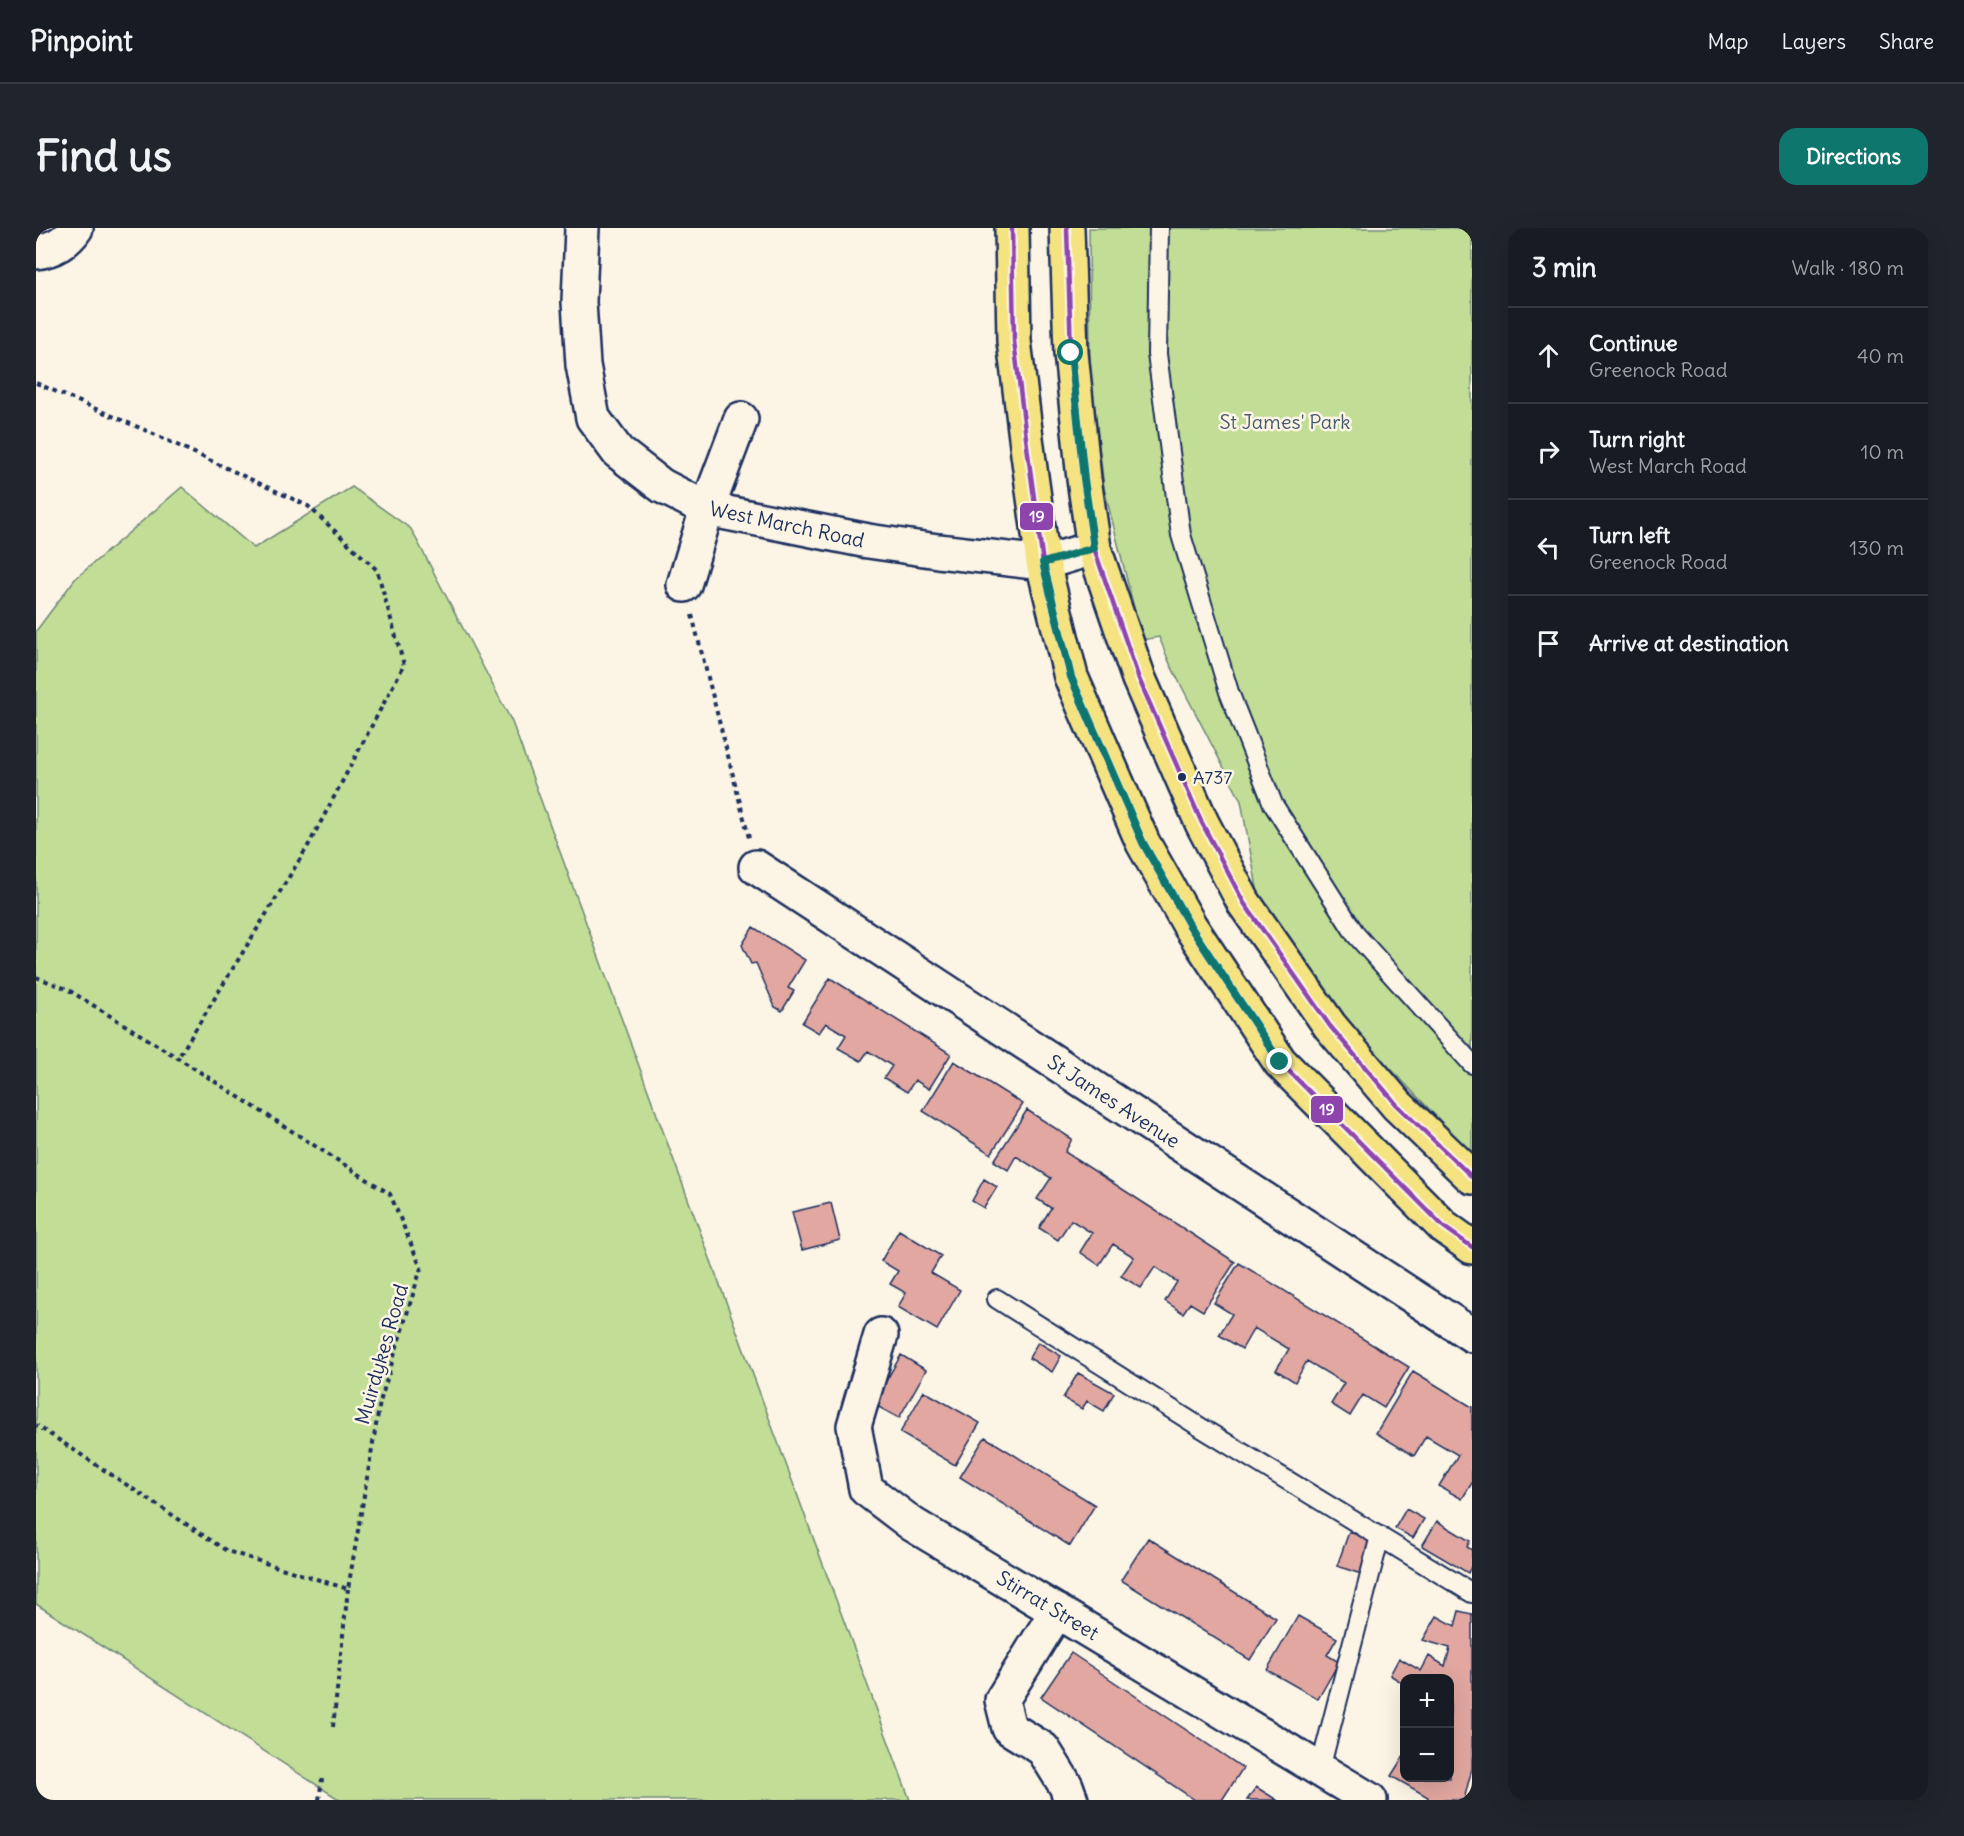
<!DOCTYPE html>
<meta charset="utf-8">
<style>
body{margin:0;font-family:Delius,sans-serif;background:#20242c;color:#f1f3f6}
.controls{position:absolute;right:18px;bottom:18px;display:grid;overflow:hidden;border-radius:12px;box-shadow:0 6px 24px #0002}
.controls button{width:54px;height:54px;display:grid;place-items:center;padding:0;border:0;border-bottom:2px solid #363941;background:#171b24;color:#f1f3f6;font:30px sans-serif}
.stop{position:absolute;width:18px;height:18px;margin:-14px;border:4px solid #0f766e;border-radius:50%;background:#fff}
.stop.end{background:#0f766e;border-color:#fff;box-shadow:0 2px 6px #0008}
.list{margin:0;padding:0;list-style:none}
h2{display:flex;justify-content:space-between;align-items:center;height:78px;margin:0;padding:0 24px;font-size:26px}
h2 small{font-size:20px;font-weight:400;color:#9ea1a6}
.list li{display:grid;grid-template-columns:39px 1fr auto;gap:18px;align-items:center;box-sizing:border-box;height:96px;padding:0 24px;border-top:2px solid #363941}
.list b{display:block;font-size:22px;white-space:nowrap}
.list p{margin:0;font-size:20px;white-space:nowrap;color:#9ea1a6}
.list em{font-size:20px;font-style:normal;color:#9ea1a6}
.icon{flex:none;width:33px;height:33px;fill:none;stroke:currentColor;stroke-width:2;stroke-linecap:round;stroke-linejoin:round}
.map{position:relative;flex:none;width:1436px;height:1572px;overflow:hidden;border-radius:18px}
header{display:flex;align-items:center;gap:36px;box-sizing:border-box;height:84px;padding:0 30px;background:#171b24;border-bottom:2px solid #363941}
header strong{font-size:28px}
nav{display:flex;gap:33px;margin-inline-start:auto;font-size:21px}
.intro{display:flex;align-items:center;justify-content:space-between;box-sizing:border-box;height:144px;padding:0 36px}
h1{margin:0;font-size:42px}
.button{padding:15px 27px;border-radius:18px;background:#0f766e;color:#fff;font-size:21px;font-weight:700}
main{display:flex;gap:36px;padding:0 36px}
aside{flex:1;background:#171b24;border-radius:18px;box-shadow:0 6px 24px #0002}
.map>svg:first-child{display:block}
.green{fill:#c2dd95;stroke:#6e867a;stroke-width:1.5}
.building{fill:#e1a7a0;stroke:#1b2f5e;stroke-width:1.5}
.lines{fill:none;stroke-linecap:round;stroke-linejoin:round}
.lane-casing{stroke:#1b2f5e;stroke-width:22}
.street-casing{stroke:#1b2f5e;stroke-width:38}
.primary-casing{stroke:#1b2f5e;stroke-width:38}
.path{stroke:#1b2f5e;stroke-width:4;stroke-dasharray:4.5 4.5;stroke-linecap:butt}
.lane{stroke:#fcf5e5;stroke-width:18}
.street{stroke:#fcf5e5;stroke-width:33}
.primary{stroke:#f5e382;stroke-width:33}
.bus-1-casing{stroke:#fcf5e5;stroke-width:9}
.bus-1{stroke:#8e44ad;stroke-width:4.5}
.route{stroke:#0f766e;stroke-width:8}
.bus-dot{fill:#1b2f5e;stroke:#fcf5e5;stroke-width:2}
.labels{text-anchor:middle;dominant-baseline:central;stroke-width:5;stroke-linejoin:round;paint-order:stroke}
.bus-label{font-size:18px;fill:#1b2f5e;stroke:#fcf5e5;text-anchor:start}
.park-label{font-size:20px;fill:#455a6c;stroke:#fcf5e5}
.street-label{font-size:20px;fill:#1b2f5e;stroke:#fcf5e5}
.line-badge{stroke:#fcf5e5;stroke-width:2}
.badge-label{font-size:16px;text-anchor:middle;font-weight:bold;fill:#fff}
</style>
<header>
<strong>Pinpoint</strong>
<nav><a>Map</a><a>Layers</a><a>Share</a></nav>
</header>
<div class="intro"><h1>Find us</h1><a class="button">Directions</a></div>
<main>
<div class="map">
<svg width="1436" height="1572" viewBox="0 0 1436 1572">
<rect width="100%" height="100%" fill="#fcf5e5"/>
<filter id="ink" filterUnits="userSpaceOnUse"><feTurbulence type="fractalNoise" baseFrequency=".0167" numOctaves="2"/><feDisplacementMap in="SourceGraphic" scale="12" xChannelSelector="R" yChannelSelector="G"/><feConvolveMatrix kernelMatrix="1 2 1 2 8 2 1 2 1" color-interpolation-filters="sRGB"/></filter>
<g filter="url(#ink)">
<path class="green" d="M 1053,0 L 1436,0 L 1436,926 L 1336,821 L 1263,733 L 1222,665 L 1205,573 L 1134,436 L 1123,409 L 1106,412 L 1068,260 L 1054,143 Z
M 146,259 L 218,320 L 316,259 L 375,301 L 476,494 L 874,1572 L 304,1572 L 0,1376 L 0,403 L 39,351 Z"/>
<path class="building" d="M 717,699 L 769,732 L 752,760 L 758,763 L 746,783 L 739,779 L 720,735 L 715,736 L 706,717 Z
M 794,750 L 915,826 L 893,861 L 879,852 L 871,864 L 848,850 L 856,838 L 832,823 L 825,833 L 802,820 L 810,807 L 790,795 L 783,805 L 766,795 Z
M 918,833 L 987,876 L 955,926 L 887,883 Z
M 991,882 L 1036,911 L 1029,924 L 1199,1034 L 1167,1083 L 1154,1075 L 1147,1085 L 1129,1073 L 1141,1054 L 1119,1039 L 1105,1060 L 1085,1048 L 1098,1029 L 1077,1016 L 1063,1037 L 1044,1024 L 1056,1005 L 1035,992 L 1022,1012 L 1003,1000 L 1015,980 L 1001,971 L 1015,950 L 980,928 L 972,942 L 958,933 Z
M 948,951 L 961,959 L 948,980 L 936,973 Z
M 795,975 L 804,1012 L 766,1022 L 756,984 Z
M 863,1002 L 905,1028 L 895,1045 L 924,1062 L 901,1102 L 862,1079 L 870,1065 L 854,1056 L 862,1043 L 845,1033 Z
M 1203,1035 L 1373,1139 L 1348,1180 L 1327,1167 L 1314,1188 L 1295,1176 L 1308,1155 L 1271,1133 L 1259,1154 L 1240,1142 L 1253,1121 L 1218,1100 L 1206,1121 L 1183,1107 L 1196,1086 L 1178,1075 Z
M 1002,1114 L 1025,1128 L 1016,1144 L 993,1130 Z
M 865,1127 L 890,1142 L 863,1190 L 837,1176 Z
M 1377,1143 L 1436,1179 L 1436,1255 L 1426,1271 L 1403,1258 L 1422,1227 L 1390,1208 L 1378,1228 L 1340,1205 Z
M 1042,1145 L 1078,1165 L 1068,1183 L 1051,1173 L 1046,1181 L 1027,1170 Z
M 888,1163 L 944,1195 L 919,1237 L 864,1205 Z
M 949,1209 L 1059,1277 L 1034,1318 L 924,1249 Z
M 1370,1281 L 1388,1291 L 1377,1310 L 1359,1300 Z
M 1401,1293 L 1434,1313 L 1431,1319 L 1436,1322 L 1436,1337 L 1432,1345 L 1386,1318 Z
M 1313,1304 L 1336,1312 L 1325,1346 L 1301,1338 Z
M 1112,1310 L 1240,1390 L 1214,1432 L 1085,1352 Z
M 1423,1383 L 1436,1386 L 1436,1540 L 1428,1572 L 1391,1572 L 1392,1569 L 1355,1548 L 1367,1529 L 1368,1530 L 1368,1550 L 1414,1550 L 1414,1450 L 1368,1450 L 1368,1456 L 1354,1447 L 1363,1430 L 1385,1443 L 1393,1428 L 1409,1438 L 1414,1420 L 1387,1412 L 1401,1388 L 1419,1398 Z
M 1262,1388 L 1301,1410 L 1291,1427 L 1303,1434 L 1282,1471 L 1231,1442 Z
M 1035,1425 L 1207,1540 L 1186,1572 L 1159,1572 L 1005,1469 Z
M 1220,1559 L 1241,1572 L 1211,1572 Z"/>
<g class="lines">
<defs>
<path id="lane" d="M 1123,0 L 1121,126 L 1145,307 L 1193,464 L 1237,576 L 1320,707 L 1436,836
M 961,1071 L 1164,1199 L 1436,1365
M 1284,1541 L 1344,1308"/>
<path id="street" d="M 546,0 L 543,74 L 547,137 L 557,190 L 582,224 L 626,258 L 671,281 L 832,313 L 902,323 L 1007,335 L 1058,320
M 0,24 C 16,22 31,14 40,0
M 648,357 L 671,281 L 705,191
M 720,639 L 1436,1107
M 845,1107 L 818,1198 L 830,1261 L 876,1296 L 1334,1572
M 1021,1383 L 966,1472 L 973,1500 L 1007,1521 L 1030,1558 L 1035,1572"/>
<path id="primary" d="M 976,0 L 978,113 L 992,226 L 1007,335 L 1035,449 L 1107,615 L 1154,698 L 1244,834 L 1408,999 L 1436,1019
M 1031,0 L 1035,125 L 1048,251 L 1058,320 L 1103,451 L 1166,595 L 1208,675 L 1294,798 L 1361,877 L 1436,949"/>
</defs>
<use href="#lane" class="lane-casing"/>
<use href="#street" class="street-casing"/>
<use href="#primary" class="primary-casing"/>
<path class="path" d="M 0,155 L 111,203 L 272,278 L 341,342 L 368,437 L 272,618 L 142,830
M 656,387 L 713,610
M 0,749 L 31,761 L 142,830 L 354,966 L 385,1040 L 344,1174 L 312,1361 L 191,1323 L 0,1197
M 297,1499 L 312,1361
M 283,1572 L 286,1551"/>
<use href="#lane" class="lane"/>
<use href="#street" class="street"/>
<use href="#primary" class="primary"/>
<defs>
<path id="bus-1" d="M 976,0 L 978,113 L 992,226 L 1007,335 L 1035,449 L 1107,615 L 1154,698 L 1244,834 L 1408,999 L 1436,1019
M 1031,0 L 1035,125 L 1048,251 L 1058,320 L 1103,451 L 1166,595 L 1208,675 L 1294,798 L 1361,877 L 1436,949"/>
</defs>
<use href="#bus-1" class="bus-1-casing"/>
<use href="#bus-1" class="bus-1"/>
</g>
</g>
<g class="lines" filter="url(#ink)">
<path class="route" d="M 1035,125 L 1048,251 L 1058,320 L 1007,335 L 1035,449 L 1107,615 L 1154,698 L 1244,834"/>
</g>
<circle class="bus-dot" cx="1146" cy="549" r="5"/>
<g class="labels">
<g class="bus-label">
<text x="1157" y="549">A737</text>
</g>
<g class="park-label">
<text x="1249" y="193">St James' Park</text>
</g>
<g class="street-label">
<text transform="translate(751 296) rotate(12)">West March Road</text>
<text transform="translate(1078 873) rotate(33)">St James Avenue</text>
<text transform="translate(345 1126) rotate(-74)">Muirdykes Road</text>
<text transform="translate(1012 1377) rotate(31)">Stirrat Street</text>
</g>
</g>
<g class="line-badge">
<rect x="983" y="274" width="35" height="29" rx="6" fill="#8e44ad"/>
<rect x="1274" y="867" width="34" height="29" rx="6" fill="#8e44ad"/>
</g>
<g class="badge-label">
<text x="1001" y="294">19</text>
<text x="1291" y="887">19</text>
</g>
</svg>
<div class="controls">
<button>+</button>
<button>−</button>
</div>
<div class="stop" style="left:1035px;top:125px"></div>
<div class="stop end" style="left:1244px;top:834px"></div>
</div>
<aside>
<h2>3 min<small>Walk · 180 m</small></h2>
<ul class="list">
<li><svg class="icon" aria-label="ahead" viewBox="0 0 24 24"><path d="M12 20V5M6 11l6-6 6 6"/></svg><div><b>Continue</b><p>Greenock Road</p></div><em>40 m</em></li>
<li><svg class="icon" aria-label="right" viewBox="0 0 24 24"><path d="M7 20v-9h11M14 6l5 5-5 5"/></svg><div><b>Turn right</b><p>West March Road</p></div><em>10 m</em></li>
<li><svg class="icon" aria-label="left" viewBox="0 0 24 24"><path d="M17 20v-9H6M10 6l-5 5 5 5"/></svg><div><b>Turn left</b><p>Greenock Road</p></div><em>130 m</em></li>
<li><svg class="icon" aria-label="arrive" viewBox="0 0 24 24"><path d="M6 21V4h12l-3 4 3 4H6"/></svg><div><b>Arrive at destination</b></div></li>
</ul>
</aside>
</main>
